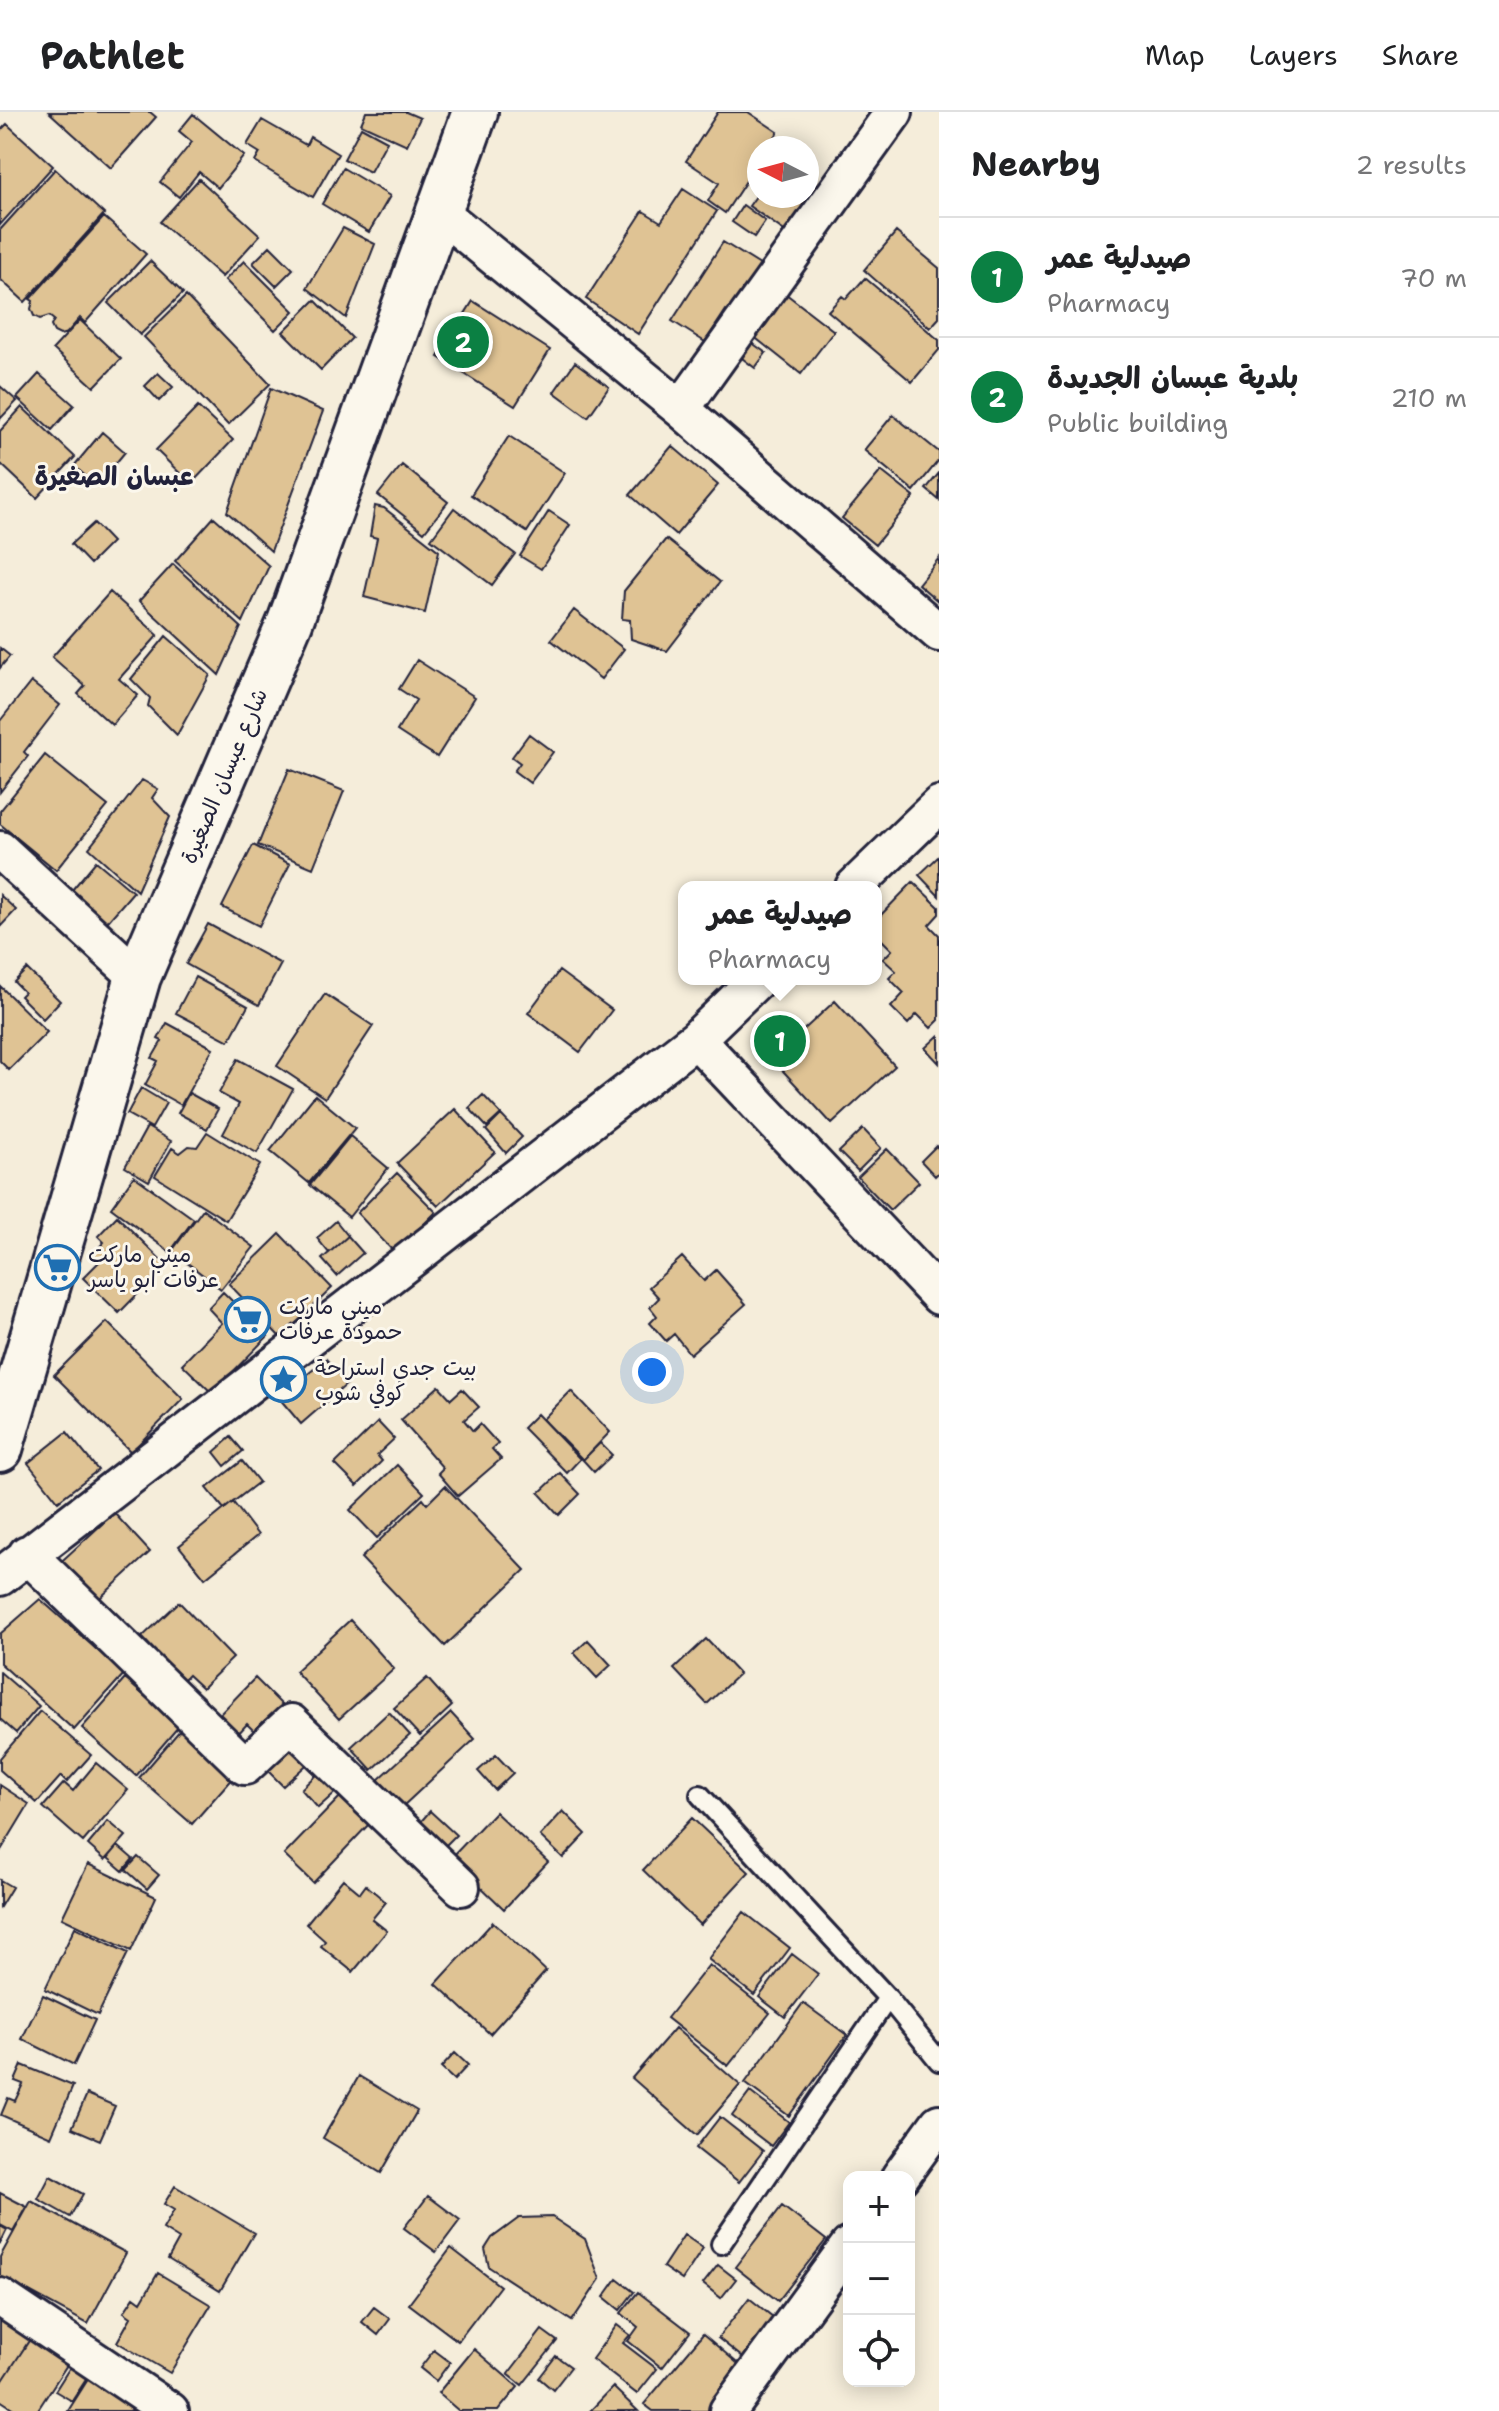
<!DOCTYPE html>
<meta charset="utf-8">
<style>
body{margin:0;font-family:"Shantell Sans","Playpen Sans Arabic",sans-serif;background:#f6f6f6;color:#202124}
.controls{position:absolute;right:24px;bottom:24px;display:grid;overflow:hidden;border-radius:16px;box-shadow:0 4px 20px #0003}
.controls button{width:72px;height:72px;display:grid;place-items:center;padding:0;border:0;border-bottom:2px solid #e0e0e0;background:#fff;color:#202124;font:40px sans-serif}
.compass{position:absolute;left:747px;top:24px;width:72px;height:72px;border-radius:50%;background:#fff;box-shadow:0 4px 20px #0003;rotate:276deg}
.you{position:absolute;left:652px;top:1260px;width:28px;height:28px;margin:-20px;border:6px solid #fff;border-radius:50%;background:#1a73e8;box-shadow:0 0 0 12px #1a73e833}
.badge{display:grid;place-items:center;width:52px;height:52px;border-radius:50%;background:#0b8043;color:#fff;font-size:26px;font-weight:700}
.pin{position:absolute;translate:-50% -50%;border:4px solid #fff;box-shadow:0 2px 8px #0006}
.popup{position:absolute;left:678px;top:769px;width:204px;height:104px;box-sizing:border-box;display:grid;place-content:center;border-radius:16px;background:#fff;filter:drop-shadow(0 2px 6px #0005);font-size:26px;white-space:nowrap;color:#757577}
.popup b{font-size:30px;color:#202124}
.popup::after{content:'';position:absolute;left:50%;top:100%;margin-left:-16px;border:16px solid transparent;border-top-color:#fff}
.list{margin:0;padding:0;list-style:none}
h2{display:flex;justify-content:space-between;align-items:center;height:104px;margin:0;padding:0 32px;font-size:34px}
h2 small{font-size:26px;font-weight:400;color:#757577}
.list li{display:grid;grid-template-columns:52px 1fr auto;gap:24px;align-items:center;box-sizing:border-box;height:120px;padding:0 32px;border-top:2px solid #e0e0e0}
.list b{display:block;font-size:30px;white-space:nowrap}
.list p{margin:0;font-size:26px;white-space:nowrap;color:#757577}
.list em{font-size:26px;font-style:normal;color:#757577}
.icon{flex:none;width:44px;height:44px;fill:none;stroke:currentColor;stroke-width:2;stroke-linecap:round;stroke-linejoin:round}
.map{position:relative;flex:none;width:939px;height:2299px;overflow:hidden}
header{display:flex;align-items:center;gap:48px;box-sizing:border-box;height:112px;padding:0 40px;background:#fff;border-bottom:2px solid #e0e0e0}
header strong{font-size:38px}
nav{display:flex;gap:44px;margin-inline-start:auto;font-size:28px}
main{display:flex}
aside{flex:1;background:#fff}
.map>svg:first-child{display:block}
.building{fill:#dfc394;stroke:#22223b;stroke-width:2}
.lines{fill:none;stroke-linecap:round;stroke-linejoin:round}
.lane-casing{stroke:#22223b;stroke-width:24}
.street-casing{stroke:#22223b;stroke-width:42}
.secondary-casing{stroke:#22223b;stroke-width:50}
.lane{stroke:#fbf7ec;stroke-width:18}
.street{stroke:#fbf7ec;stroke-width:36}
.secondary{stroke:#fbf7ec;stroke-width:44}
.labels{text-anchor:middle;dominant-baseline:central;stroke-width:6;stroke-linejoin:round;paint-order:stroke}
.street-label{font-size:22px;fill:#22223b;stroke:#fbf7ec}
.poi-label{font-size:22px;fill:#22223b;stroke:#fbf7ec;text-anchor:start}
.quarter-label{font-size:26px;font-weight:bold;fill:#22223b;stroke:#fbf7ec}
</style>
<header>
<strong>Pathlet</strong>
<nav><a>Map</a><a>Layers</a><a>Share</a></nav>
</header>
<main>
<div class="map">
<svg width="939" height="2299" viewBox="0 0 939 2299">
<rect width="100%" height="100%" fill="#f5edda"/>
<filter id="ink" filterUnits="userSpaceOnUse"><feTurbulence type="fractalNoise" baseFrequency=".0125" numOctaves="2"/><feDisplacementMap in="SourceGraphic" scale="16" xChannelSelector="R" yChannelSelector="G"/><feConvolveMatrix kernelMatrix="1 2 1 2 8 2 1 2 1" color-interpolation-filters="sRGB"/></filter>
<g filter="url(#ink)">
<path class="building" d="M 49,0 L 150,0 L 156,5 L 111,56 Z
M 366,0 L 406,0 L 420,6 L 407,33 L 361,12 Z
M 718,0 L 748,0 L 778,20 L 768,36 L 759,36 L 759,49 L 725,101 L 708,89 L 719,71 L 686,49 Z
M 193,2 L 244,44 L 218,76 L 199,60 L 179,85 L 160,70 L 192,30 L 179,19 Z
M 262,8 L 306,33 L 310,25 L 338,42 L 313,85 L 255,50 L 260,41 L 247,33 Z
M 7,12 L 53,54 L 0,113 L 0,19 Z
M 361,15 L 387,29 L 370,60 L 344,47 Z
M 343,56 L 390,84 L 369,120 L 322,92 Z
M 55,57 L 104,102 L 25,190 L 0,167 L 0,118 Z
M 199,67 L 260,123 L 222,165 L 160,110 Z
M 807,68 L 828,83 L 797,128 L 749,94 L 759,80 L 759,84 L 807,84 Z
M 683,77 L 717,99 L 638,222 L 586,187 L 643,99 L 661,110 Z
M 743,93 L 765,109 L 754,125 L 732,110 Z
M 104,105 L 146,142 L 85,211 L 80,206 L 67,221 L 60,223 L 54,220 L 51,214 L 54,208 L 49,204 L 40,207 L 34,204 L 31,197 L 33,189 L 30,187 Z
M 343,116 L 375,132 L 346,206 L 307,176 Z
M 896,120 L 939,156 L 939,206 L 930,216 L 864,158 Z
M 723,130 L 768,158 L 738,205 L 726,198 L 705,230 L 672,209 Z
M 270,134 L 293,157 L 276,174 L 253,151 Z
M 150,149 L 183,181 L 140,223 L 108,191 Z
M 244,149 L 294,199 L 275,218 L 225,168 Z
M 865,166 L 939,228 L 939,238 L 912,270 L 828,199 L 842,184 L 846,187 Z
M 781,178 L 834,219 L 801,262 L 748,220 Z
M 186,184 L 270,272 L 228,313 L 144,225 Z
M 315,188 L 352,226 L 321,258 L 283,220 Z
M 473,189 L 550,238 L 515,294 L 438,245 Z
M 80,208 L 121,247 L 94,275 L 53,237 Z
M 748,228 L 766,241 L 755,256 L 738,243 Z
M 575,250 L 609,275 L 588,305 L 554,280 Z
M 158,261 L 173,275 L 159,289 L 145,274 Z
M 39,262 L 74,293 L 52,318 L 17,286 Z
M 0,274 L 17,289 L 0,307 Z
M 271,276 L 323,299 L 271,439 L 227,400 Z
M 22,295 L 75,345 L 37,386 L 0,351 L 0,319 Z
M 198,295 L 233,328 L 191,372 L 156,338 Z
M 893,303 L 939,340 L 939,348 L 914,379 L 864,338 Z
M 102,320 L 125,340 L 97,374 L 74,354 Z
M 509,324 L 565,361 L 527,420 L 471,383 Z
M 672,334 L 718,373 L 676,423 L 630,383 Z
M 402,353 L 448,390 L 424,420 L 378,383 Z
M 881,359 L 914,385 L 875,433 L 842,406 Z
M 939,361 L 939,388 L 926,377 Z
M 375,394 L 384,396 L 439,439 L 425,501 L 364,485 L 377,426 L 370,424 Z
M 454,396 L 515,442 L 492,473 L 431,427 Z
M 549,399 L 570,413 L 541,457 L 520,444 Z
M 214,405 L 269,454 L 243,510 L 175,449 Z
M 94,411 L 112,430 L 90,452 L 71,432 Z
M 666,427 L 720,470 L 667,539 L 631,527 L 630,508 L 622,507 L 624,479 Z
M 939,446 L 939,490 L 918,472 Z
M 173,452 L 241,515 L 219,563 L 139,489 Z
M 110,480 L 158,523 L 119,567 L 138,583 L 112,613 L 78,582 L 85,574 L 52,545 Z
M 574,498 L 624,537 L 601,567 L 551,528 Z
M 166,524 L 210,563 L 177,623 L 148,594 L 150,586 L 131,567 Z
M 0,536 L 10,544 L 0,556 Z
M 417,548 L 475,585 L 437,645 L 397,619 L 416,588 L 399,577 Z
M 31,570 L 60,593 L 24,640 L 28,644 L 0,680 L 0,609 Z
M 529,622 L 553,640 L 530,671 L 514,659 L 520,651 L 512,645 Z
M 45,643 L 108,694 L 56,758 L 0,712 L 0,699 Z
M 289,657 L 344,679 L 313,756 L 258,733 Z
M 142,668 L 158,677 L 152,686 L 170,705 L 137,779 L 89,736 Z
M 253,733 L 290,752 L 259,814 L 222,795 Z
M 939,744 L 939,784 L 919,763 Z
M 96,749 L 133,780 L 103,815 L 67,784 Z
M 913,770 L 939,795 L 939,802 L 929,813 L 939,823 L 939,908 L 931,916 L 917,902 L 908,912 L 891,895 L 904,881 L 889,866 L 896,859 L 883,847 L 892,838 L 876,822 L 876,808 Z
M 0,783 L 16,798 L 0,815 Z
M 208,812 L 281,852 L 259,893 L 186,852 Z
M 27,857 L 60,889 L 43,907 L 20,884 L 24,880 L 14,870 Z
M 559,859 L 612,898 L 580,940 L 528,901 Z
M 195,865 L 248,894 L 229,929 L 176,901 Z
M 0,874 L 47,920 L 9,958 L 0,949 Z
M 325,882 L 373,914 L 325,986 L 277,954 Z
M 835,889 L 895,954 L 832,1012 L 772,947 Z
M 167,911 L 213,936 L 181,993 L 145,973 L 158,949 L 152,946 L 162,929 L 158,927 Z
M 939,923 L 939,951 L 925,936 Z
M 238,947 L 293,977 L 257,1041 L 223,1022 L 239,992 L 219,981 Z
M 141,976 L 166,991 L 152,1016 L 127,1002 Z
M 189,981 L 218,997 L 207,1017 L 178,1001 Z
M 315,983 L 355,1016 L 309,1071 L 270,1039 Z
M 483,983 L 501,1002 L 487,1015 L 469,996 Z
M 455,997 L 495,1040 L 438,1094 L 397,1051 Z
M 501,1003 L 522,1025 L 506,1041 L 486,1018 Z
M 147,1015 L 171,1029 L 149,1069 L 125,1055 Z
M 863,1017 L 881,1036 L 858,1059 L 839,1040 Z
M 207,1020 L 260,1053 L 226,1108 L 155,1064 L 172,1036 L 180,1041 L 189,1034 L 197,1035 Z
M 350,1024 L 388,1056 L 349,1105 L 310,1073 Z
M 936,1034 L 939,1037 L 939,1060 L 935,1064 L 921,1049 Z
M 887,1037 L 919,1070 L 890,1098 L 858,1065 Z
M 397,1061 L 436,1100 L 395,1141 L 357,1101 Z
M 134,1064 L 194,1107 L 170,1140 L 111,1096 Z
M 203,1097 L 254,1135 L 221,1177 L 172,1139 Z
M 117,1104 L 166,1153 L 119,1201 L 83,1166 L 99,1150 L 92,1143 L 104,1130 L 98,1124 Z
M 336,1109 L 348,1124 L 329,1141 L 317,1126 Z
M 280,1122 L 332,1176 L 281,1226 L 229,1172 Z
M 348,1124 L 363,1141 L 337,1164 L 322,1147 Z
M 682,1145 L 704,1169 L 716,1158 L 746,1192 L 690,1242 L 674,1222 L 666,1229 L 650,1211 L 657,1204 L 650,1195 L 659,1186 L 649,1175 Z
M 223,1180 L 268,1224 L 212,1281 L 182,1252 L 222,1211 L 208,1196 Z
M 107,1210 L 183,1287 L 131,1340 L 54,1263 Z
M 326,1247 L 347,1272 L 301,1312 L 279,1286 Z
M 439,1274 L 451,1287 L 462,1277 L 479,1295 L 464,1308 L 473,1319 L 480,1312 L 498,1332 L 492,1337 L 501,1347 L 458,1384 L 438,1361 L 443,1356 L 401,1308 Z
M 571,1279 L 610,1320 L 583,1348 L 543,1307 Z
M 537,1302 L 580,1347 L 567,1361 L 523,1316 Z
M 378,1310 L 394,1327 L 377,1343 L 382,1349 L 357,1374 L 335,1352 Z
M 67,1320 L 98,1358 L 58,1389 L 28,1351 Z
M 231,1325 L 243,1339 L 225,1354 L 214,1340 Z
M 600,1331 L 612,1343 L 594,1360 L 583,1348 Z
M 242,1349 L 259,1370 L 224,1397 L 207,1376 Z
M 397,1353 L 424,1381 L 377,1426 L 350,1398 Z
M 560,1361 L 580,1382 L 559,1403 L 539,1381 Z
M 445,1374 L 525,1458 L 445,1534 L 361,1446 L 423,1387 L 427,1392 Z
M 233,1390 L 258,1423 L 205,1466 L 179,1434 Z
M 114,1401 L 150,1440 L 89,1496 L 53,1457 Z
M 40,1487 L 124,1562 L 74,1618 L 0,1551 L 0,1522 Z
M 179,1490 L 233,1546 L 202,1576 L 188,1563 L 173,1578 L 156,1561 L 166,1551 L 142,1525 Z
M 350,1508 L 394,1557 L 339,1607 L 295,1559 Z
M 706,1527 L 739,1562 L 707,1592 L 674,1557 Z
M 588,1528 L 611,1553 L 597,1566 L 574,1541 Z
M 0,1560 L 39,1594 L 16,1621 L 0,1607 Z
M 255,1566 L 284,1595 L 257,1622 L 247,1612 L 237,1623 L 218,1604 Z
M 427,1566 L 452,1594 L 420,1624 L 394,1596 Z
M 125,1567 L 179,1614 L 136,1664 L 82,1616 Z
M 40,1599 L 91,1643 L 67,1670 L 61,1664 L 37,1691 L 0,1658 L 0,1646 Z
M 389,1600 L 410,1623 L 372,1658 L 351,1635 Z
M 451,1601 L 475,1627 L 402,1695 L 378,1668 Z
M 181,1617 L 234,1664 L 192,1712 L 139,1666 Z
M 296,1626 L 314,1646 L 283,1674 L 264,1655 Z
M 496,1643 L 513,1661 L 495,1678 L 478,1659 Z
M 96,1651 L 128,1678 L 83,1730 L 43,1695 L 64,1671 L 73,1679 Z
M 320,1659 L 338,1678 L 318,1696 L 301,1677 Z
M 0,1673 L 29,1692 L 0,1740 Z
M 342,1683 L 371,1710 L 313,1771 L 284,1743 Z
M 430,1699 L 456,1723 L 443,1736 L 418,1713 Z
M 563,1699 L 586,1722 L 563,1746 L 540,1724 Z
M 495,1700 L 548,1750 L 504,1797 L 451,1746 Z
M 692,1706 L 749,1760 L 700,1813 L 643,1758 Z
M 108,1709 L 126,1724 L 105,1748 L 88,1733 Z
M 118,1734 L 133,1747 L 123,1759 L 108,1746 Z
M 138,1745 L 159,1763 L 147,1777 L 126,1758 Z
M 88,1752 L 156,1785 L 131,1839 L 62,1806 Z
M 343,1767 L 360,1781 L 366,1773 L 386,1790 L 372,1807 L 387,1819 L 353,1860 L 321,1834 L 325,1829 L 306,1812 Z
M 0,1768 L 12,1775 L 0,1795 Z
M 744,1800 L 790,1836 L 754,1883 L 708,1847 Z
M 493,1810 L 546,1859 L 490,1922 L 436,1872 Z
M 75,1815 L 128,1841 L 98,1903 L 45,1877 Z
M 792,1842 L 818,1862 L 785,1905 L 759,1885 Z
M 709,1853 L 770,1901 L 728,1954 L 667,1906 Z
M 43,1883 L 95,1908 L 74,1953 L 22,1927 Z
M 803,1891 L 847,1923 L 789,2004 L 745,1971 Z
M 675,1916 L 740,1973 L 697,2023 L 632,1966 Z
M 455,1941 L 468,1953 L 454,1968 L 441,1956 Z
M 22,1953 L 73,1974 L 51,2025 L 1,2003 L 8,1986 L 15,1989 L 23,1972 L 15,1969 Z
M 359,1964 L 417,1999 L 381,2061 L 323,2026 Z
M 750,1980 L 789,2010 L 771,2034 L 732,2004 Z
M 87,1982 L 115,1994 L 100,2028 L 72,2016 Z
M 720,2005 L 763,2039 L 739,2070 L 696,2036 Z
M 50,2064 L 83,2082 L 70,2105 L 38,2087 Z
M 175,2074 L 254,2121 L 220,2179 L 168,2147 L 179,2127 L 163,2117 L 174,2098 L 164,2092 Z
M 0,2081 L 27,2095 L 13,2120 L 0,2113 Z
M 428,2084 L 460,2108 L 436,2140 L 404,2116 Z
M 31,2089 L 126,2141 L 88,2212 L 0,2164 L 0,2145 Z
M 782,2094 L 826,2128 L 778,2189 L 735,2155 Z
M 552,2105 L 585,2127 L 600,2167 L 572,2209 L 489,2155 L 485,2137 L 492,2126 L 519,2106 Z
M 0,2114 L 7,2118 L 0,2132 Z
M 684,2123 L 703,2136 L 682,2168 L 663,2155 Z
M 451,2136 L 500,2174 L 458,2229 L 409,2192 Z
M 718,2153 L 736,2167 L 721,2186 L 703,2172 Z
M 158,2161 L 211,2193 L 170,2261 L 117,2230 L 131,2205 L 124,2200 L 134,2185 L 141,2190 Z
M 617,2167 L 634,2180 L 620,2198 L 604,2185 Z
M 638,2180 L 690,2220 L 662,2256 L 628,2229 L 638,2215 L 621,2201 Z
M 749,2186 L 783,2213 L 752,2253 L 718,2226 Z
M 374,2195 L 390,2207 L 378,2223 L 362,2210 Z
M 0,2200 L 34,2221 L 0,2273 Z
M 617,2213 L 630,2223 L 623,2231 L 657,2257 L 637,2282 L 592,2247 Z
M 36,2218 L 74,2242 L 37,2299 L 17,2299 L 0,2288 L 0,2273 Z
M 542,2218 L 557,2229 L 522,2273 L 508,2262 Z
M 703,2222 L 750,2262 L 712,2299 L 653,2299 L 644,2292 Z
M 474,2237 L 518,2275 L 498,2299 L 459,2299 L 438,2281 Z
M 434,2238 L 450,2250 L 436,2269 L 420,2256 Z
M 556,2244 L 571,2255 L 553,2278 L 539,2266 Z
M 74,2249 L 91,2260 L 72,2289 L 55,2279 Z
M 92,2261 L 142,2299 L 68,2299 Z
M 613,2275 L 638,2299 L 590,2299 Z"/>
<g class="lines">
<defs>
<path id="lane" d="M 700,1683 L 888,1886 L 939,1949
M 721,2132 L 888,1886"/>
<path id="street" d="M 438,99 L 681,297 L 939,521
M 681,297 L 894,0
M 0,738 L 138,865
M 854,775 L 939,693
M 696,927 L 939,1184
M 27,1442 L 245,1654 L 291,1611 L 461,1775
M 0,1465 L 696,927 L 758,867
M 900,2065 L 939,2011
M 0,2185 L 170,2299
M 728,2299 L 849,2134"/>
<path id="secondary" d="M 0,1337 L 138,865 L 290,510 L 475,0"/>
</defs>
<use href="#lane" class="lane-casing"/>
<use href="#street" class="street-casing"/>
<use href="#secondary" class="secondary-casing"/>
<use href="#lane" class="lane"/>
<use href="#street" class="street"/>
<use href="#secondary" class="secondary"/>
</g>
</g>
<defs>
<symbol id="supermarket-ring" viewBox="-11 -11 22 22"><circle r="9.5" fill="#fbf7ec" stroke="#1f6fb2" stroke-width="1.5"/><path d="M-6-5.5h2.5l.6 2H6L4.5 2H-2.5L-4.4-4H-6ZM-1.5 3.2a1.3 1.3 0 1 0 .1 0ZM3 3.2a1.3 1.3 0 1 0 .1 0Z" fill="#1f6fb2"/></symbol>
<symbol id="sight-ring" viewBox="-11 -11 22 22"><circle r="9.5" fill="#fbf7ec" stroke="#1f6fb2" stroke-width="1.5"/><path d="M0-6L1.8-2.2L6-1.7L2.9 1.2L3.7 5.4L0 3.3L-3.7 5.4L-2.9 1.2L-6-1.7L-1.8-2.2Z" fill="#1f6fb2"/></symbol>
</defs>
<g fill-rule="evenodd">
<use href="#supermarket-ring" x="32" y="1130" width="51" height="51"/>
<use href="#supermarket-ring" x="222" y="1182" width="51" height="51"/>
<use href="#sight-ring" x="258" y="1242" width="51" height="51"/>
</g>
<g class="labels">
<g class="street-label">
<text transform="translate(224 664) rotate(-67)">شارع عبسان الصغيرة</text>
</g>
<g class="poi-label">
<text x="88" y="1142">ميني ماركت<tspan x="88" dy="25">عرفات ابو ياسر</tspan></text>
<text x="279" y="1194">ميني ماركت<tspan x="279" dy="25">حمودة عرفات</tspan></text>
<text x="315" y="1255">بيت جدي استراحة<tspan x="315" dy="25">كوفي شوب</tspan></text>
</g>
<g class="quarter-label">
<text x="114" y="363">عبسان الصغيرة</text>
</g>
</g>
</svg>
<div class="controls">
<button>+</button>
<button>−</button>
<button><svg class="icon" aria-label="locate" viewBox="0 0 24 24"><circle cx="12" cy="12" r="6"/><path d="M12 2v4M12 18v4M2 12h4M18 12h4"/></svg></button>
</div>
<svg class="compass" viewBox="-18 -18 36 36"><path d="M0-13l5 13h-10z" fill="#e53935"/><path d="M0 13l5-13h-10z" fill="#757577"/></svg>
<div class="you"></div>
<div class="pin badge" style="left:780px;top:929px">1</div>
<div class="popup"><b>صيدلية عمر</b>Pharmacy</div>
<div class="pin badge" style="left:463px;top:230px">2</div>
</div>
<aside>
<h2>Nearby<small>2 results</small></h2>
<ul class="list">
<li><span class="badge">1</span><div><b>صيدلية عمر</b><p>Pharmacy</p></div><em>70 m</em></li>
<li><span class="badge">2</span><div><b>بلدية عبسان الجديدة</b><p>Public building</p></div><em>210 m</em></li>
</ul>
</aside>
</main>
